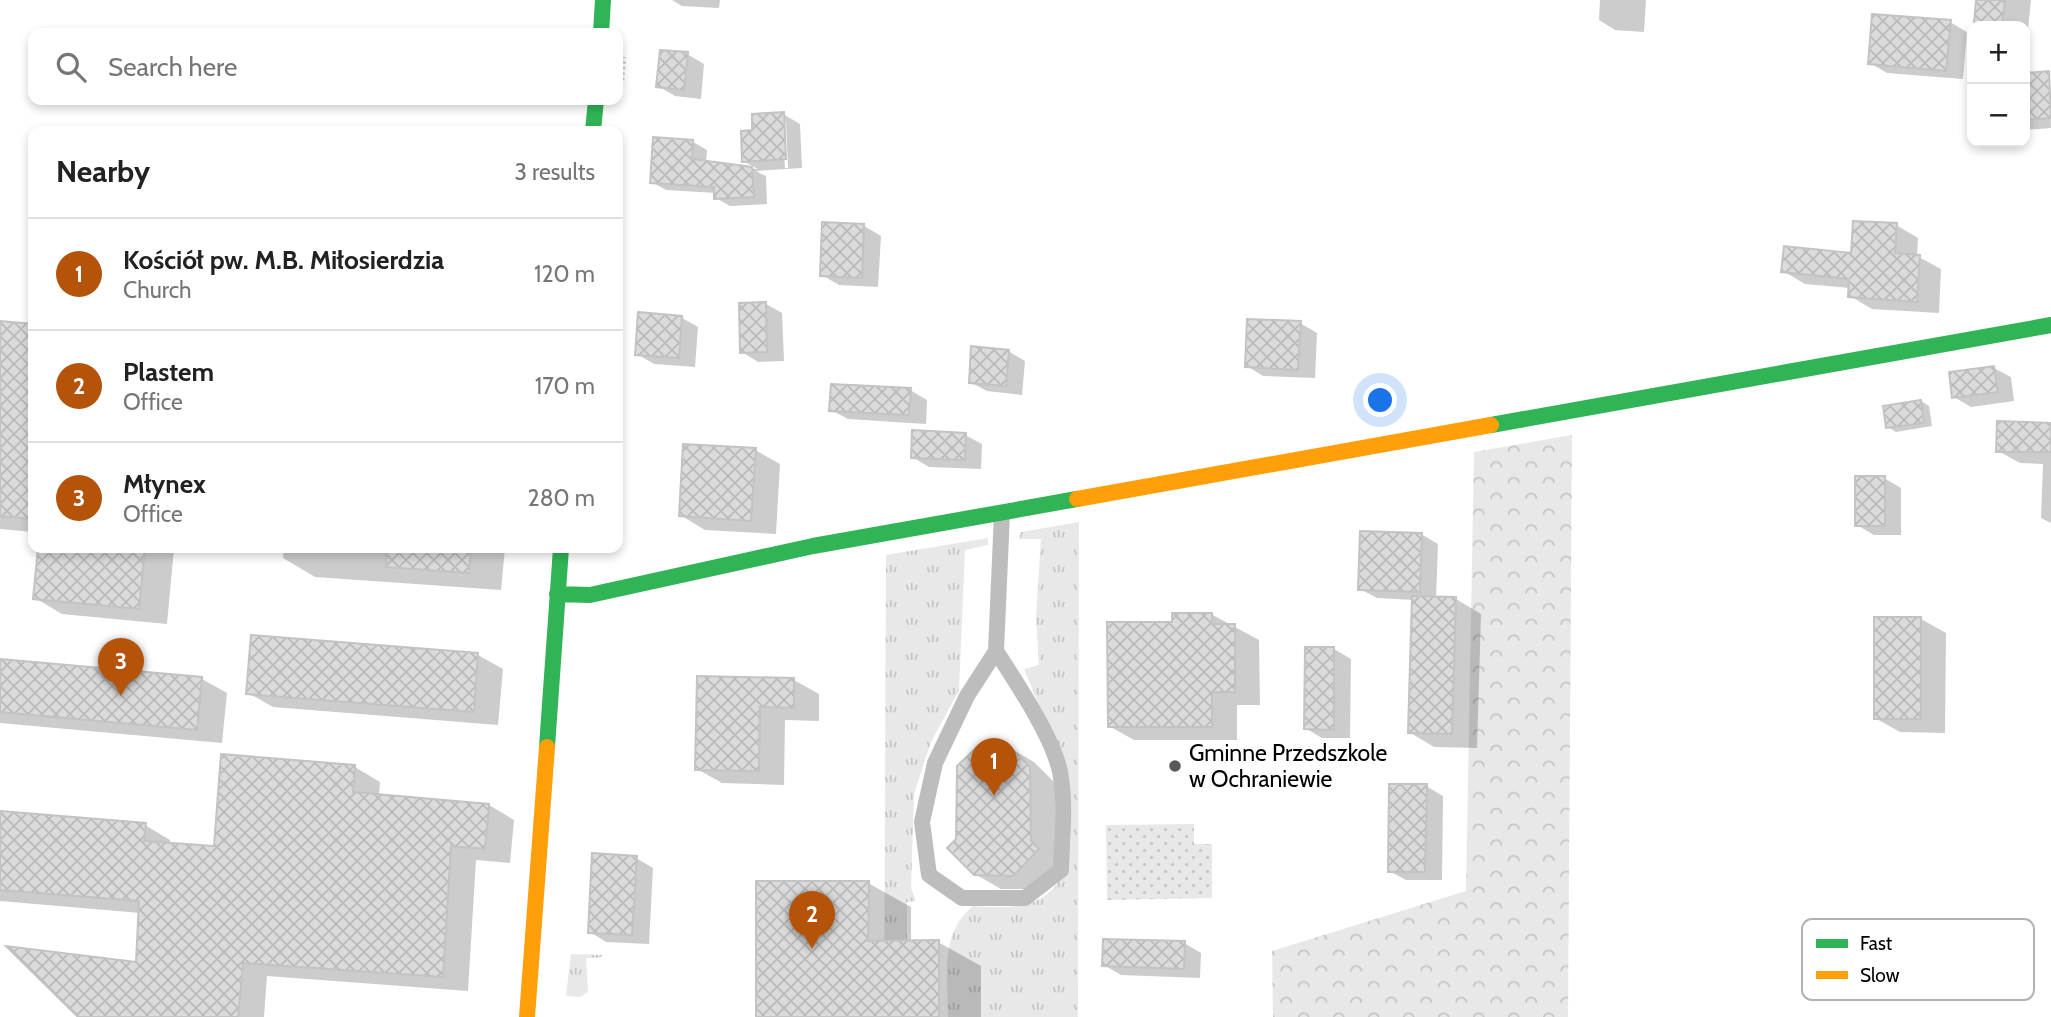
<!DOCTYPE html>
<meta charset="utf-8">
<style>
body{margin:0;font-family:Cabin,sans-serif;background:#f6f6f6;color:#222}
.controls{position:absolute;right:21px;top:21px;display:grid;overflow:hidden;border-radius:14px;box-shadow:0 4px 10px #0003}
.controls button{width:63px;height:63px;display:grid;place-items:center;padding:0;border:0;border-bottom:2px solid #e0e0e0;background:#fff;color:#222;font:35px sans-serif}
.you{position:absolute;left:1381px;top:401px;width:24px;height:24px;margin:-18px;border:5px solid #fff;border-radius:50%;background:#1a73e8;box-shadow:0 0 0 10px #1a73e833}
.badge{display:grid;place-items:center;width:46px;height:46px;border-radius:50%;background:#b45309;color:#fff;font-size:23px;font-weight:700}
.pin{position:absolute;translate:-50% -58px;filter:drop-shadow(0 2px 4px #0008)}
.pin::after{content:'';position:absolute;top:37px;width:24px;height:21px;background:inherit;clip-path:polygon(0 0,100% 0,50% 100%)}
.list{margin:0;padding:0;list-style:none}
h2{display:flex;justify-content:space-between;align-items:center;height:91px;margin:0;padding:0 28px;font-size:30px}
h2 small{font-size:23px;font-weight:400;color:#767676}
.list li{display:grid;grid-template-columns:46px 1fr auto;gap:21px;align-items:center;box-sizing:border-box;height:112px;padding:0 28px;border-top:2px solid #e0e0e0}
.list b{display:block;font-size:26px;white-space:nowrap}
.list p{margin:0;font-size:23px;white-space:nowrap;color:#767676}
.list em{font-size:23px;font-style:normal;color:#767676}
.icon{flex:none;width:38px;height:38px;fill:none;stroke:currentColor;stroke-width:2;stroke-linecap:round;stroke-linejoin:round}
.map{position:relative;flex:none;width:2051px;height:1017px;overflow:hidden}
.search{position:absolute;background:#fff;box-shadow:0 4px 10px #0003;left:28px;top:28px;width:595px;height:77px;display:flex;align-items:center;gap:18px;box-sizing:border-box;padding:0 24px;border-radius:14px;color:#767676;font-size:26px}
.panel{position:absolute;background:#fff;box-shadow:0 4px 10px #0003;left:28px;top:126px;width:595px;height:427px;border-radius:14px}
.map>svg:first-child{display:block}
.grass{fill:url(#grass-tufts)}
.forest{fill:url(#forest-crowns)}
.park{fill:url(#park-dots)}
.shadow{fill:#0003;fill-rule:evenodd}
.building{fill:url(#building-cross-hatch);stroke:#c3c3c3;stroke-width:2}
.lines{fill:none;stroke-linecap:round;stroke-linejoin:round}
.path{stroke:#c2c2c2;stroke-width:4.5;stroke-dasharray:2 3.5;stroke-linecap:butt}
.lane{stroke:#bdbdbd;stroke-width:16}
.fast{stroke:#30b455;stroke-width:16}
.slow{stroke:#ff9f0a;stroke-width:16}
.poi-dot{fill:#595959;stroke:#fff;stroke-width:2.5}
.labels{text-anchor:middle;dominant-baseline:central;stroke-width:5;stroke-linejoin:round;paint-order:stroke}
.poi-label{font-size:23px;fill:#000;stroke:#fff;text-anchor:start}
.key{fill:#fff;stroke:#b2b2b2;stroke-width:2}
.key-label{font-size:19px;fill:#000}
</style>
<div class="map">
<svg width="2051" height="1017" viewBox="0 0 2051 1017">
<defs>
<pattern id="grass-tufts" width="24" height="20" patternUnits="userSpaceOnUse" patternTransform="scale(1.75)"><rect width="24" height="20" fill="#e8e8e8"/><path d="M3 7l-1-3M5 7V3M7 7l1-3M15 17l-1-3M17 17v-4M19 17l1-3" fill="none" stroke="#c5c5c5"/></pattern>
<pattern id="forest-crowns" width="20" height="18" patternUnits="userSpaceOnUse" patternTransform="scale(1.75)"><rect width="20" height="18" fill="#e8e8e8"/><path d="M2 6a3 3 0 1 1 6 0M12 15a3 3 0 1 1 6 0" fill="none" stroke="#c5c5c5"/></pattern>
<pattern id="park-dots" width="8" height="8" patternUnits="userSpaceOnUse" patternTransform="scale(1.75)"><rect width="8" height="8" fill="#e8e8e8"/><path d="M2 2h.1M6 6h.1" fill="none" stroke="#c5c5c5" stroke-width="1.8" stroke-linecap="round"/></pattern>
<pattern id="building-cross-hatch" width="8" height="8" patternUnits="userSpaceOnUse" patternTransform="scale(1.75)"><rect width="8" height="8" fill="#dbdbdb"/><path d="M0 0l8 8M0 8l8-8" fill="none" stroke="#bababa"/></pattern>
</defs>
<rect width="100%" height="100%" fill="#fff"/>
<path class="grass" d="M 1079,522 L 1078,1017 L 948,1017 C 948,977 939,934 973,906 C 995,908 1028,909 1046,895 C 1104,851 1046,721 1024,669 L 1039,665 L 1036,617 L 1041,539 L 1019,539 L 1021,532 Z
M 988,538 L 988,545 L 965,550 L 959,690 L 931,742 L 914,794 L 911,888 L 916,901 L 907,902 L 907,941 L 884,1017 L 886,555 Z
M 571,954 L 603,955 L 599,958 L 586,958 L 588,991 L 581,997 L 566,996 Z"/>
<path class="forest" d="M 1572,435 L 1568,1017 L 1273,1017 L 1272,951 L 1466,891 L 1474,452 Z"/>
<path class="park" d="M 1194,824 L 1194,844 L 1212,844 L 1212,898 L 1107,900 L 1106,825 Z"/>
<path class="shadow" d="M 672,0 L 720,0 L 719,8 L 682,6 Z
M 1600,0 L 1646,0 L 1644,32 L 1615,30 L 1599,20 Z
M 1978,0 L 2031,0 L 2027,39 L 2025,26 L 1984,26 L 1976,22 Z
M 1950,22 L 1967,32 L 1963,79 L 1887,73 L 1870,63 Z
M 687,54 L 704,64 L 701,99 L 675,96 L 658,86 Z
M 2049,73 L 2051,128 L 2025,130 L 2025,74 Z
M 783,114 L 800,124 L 802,168 L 756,171 L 766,176 L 767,204 L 730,206 L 716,198 L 716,193 L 666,190 L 652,182 L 655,139 L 693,142 L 707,150 L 706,163 L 758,169 L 743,161 ZM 782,122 L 786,122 L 788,168 L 785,168 Z
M 1896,225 L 1918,238 L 1917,256 L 1941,269 L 1939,313 L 1872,309 L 1850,296 L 1850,288 L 1805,284 L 1783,271 L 1852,254 Z
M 864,226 L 881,236 L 878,287 L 839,285 L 822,275 Z
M 766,304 L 782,313 L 784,361 L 758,362 L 742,352 Z
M 682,318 L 698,327 L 695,367 L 654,364 L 637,354 Z
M 0,323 L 33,326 L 33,532 L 0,529 Z
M 1300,323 L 1317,333 L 1315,378 L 1263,376 L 1247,366 Z
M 1008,351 L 1025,361 L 1022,395 L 987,391 L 970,382 Z
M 1994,368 L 2011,377 L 2014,401 L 1971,407 L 1954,397 Z
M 910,390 L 927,400 L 926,424 L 848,419 L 831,410 Z
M 1921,401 L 1929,406 L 1932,426 L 1896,432 L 1888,427 Z
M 2051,424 L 2051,523 L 2041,518 L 2043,464 L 2020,463 L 1998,451 Z
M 965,435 L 982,444 L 981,469 L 929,467 L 912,457 Z
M 755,450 L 780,464 L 776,534 L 705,530 L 680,515 Z
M 1884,478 L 1901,488 L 1901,535 L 1874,535 L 1857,525 Z
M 1421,534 L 1438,544 L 1436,599 L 1456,599 L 1481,614 L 1477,748 L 1434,747 L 1409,732 L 1414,600 L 1377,598 L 1360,589 Z
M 39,548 L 174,548 L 167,624 L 62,614 L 35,598 Z
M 284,548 L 505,548 L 501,590 L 315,577 L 283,558 Z
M 1211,614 L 1259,640 L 1260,705 L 1237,705 L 1237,740 L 1134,740 L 1109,726 L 1174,623 Z
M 1921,619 L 1946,633 L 1945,733 L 1900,732 L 1875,718 Z
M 1334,649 L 1351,659 L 1350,738 L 1322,738 L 1305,728 Z
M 478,655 L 503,669 L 498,725 L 273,707 L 248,693 Z
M 0,661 L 202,679 L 227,693 L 222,743 L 0,723 Z
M 699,677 L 794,680 L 819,694 L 819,721 L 785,720 L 784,785 L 722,783 L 697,769 Z
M 1008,747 L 1034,762 L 1055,783 L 1056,857 L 1063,865 L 1038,889 L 1001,889 L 975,874 L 957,840 Z
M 223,756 L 355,767 L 380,782 L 379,796 L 489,805 L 514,820 L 510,863 L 476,860 L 468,991 L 267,976 L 264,1017 L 80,1017 L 138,964 L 140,913 L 0,901 L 0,813 L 145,825 L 170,840 L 170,845 L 215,848 Z
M 1426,786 L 1443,796 L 1442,880 L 1406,880 L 1389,871 Z
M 636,858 L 653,868 L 649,944 L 606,942 L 590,932 Z
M 868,883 L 911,907 L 911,942 L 938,942 L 981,966 L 981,1017 L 758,1017 Z
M 1184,943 L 1201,953 L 1200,978 L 1121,975 L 1104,965 Z"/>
<path class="building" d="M 1976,0 L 2005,0 L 2002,25 L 1974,23 Z
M 1872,14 L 1951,20 L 1946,71 L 1868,64 Z
M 660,50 L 688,52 L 684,90 L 656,87 Z
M 2049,71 L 2051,118 L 2025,120 L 2025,73 Z
M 784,112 L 786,159 L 742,162 L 741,131 L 752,130 L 752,114 Z
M 653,137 L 693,140 L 692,159 L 752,167 L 754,197 L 714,199 L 714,187 L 650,183 Z
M 1853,221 L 1897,223 L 1895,253 L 1920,255 L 1917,302 L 1848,297 L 1849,279 L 1781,272 L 1784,246 L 1851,253 Z
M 822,222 L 864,224 L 862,278 L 820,276 Z
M 766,302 L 767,352 L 740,353 L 739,303 Z
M 638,312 L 682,316 L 679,358 L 635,355 Z
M 1247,319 L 1301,321 L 1298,370 L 1245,367 Z
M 0,321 L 33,324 L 33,519 L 0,516 Z
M 971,346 L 1009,350 L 1006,386 L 969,383 Z
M 1994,366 L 1998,392 L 1952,398 L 1949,372 Z
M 831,384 L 911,388 L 909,415 L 829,411 Z
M 1921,400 L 1924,423 L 1886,428 L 1883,406 Z
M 1997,421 L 2051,423 L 2051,452 L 1996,452 Z
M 912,430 L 966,433 L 965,460 L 911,458 Z
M 683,444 L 756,448 L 751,521 L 679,516 Z
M 1855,476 L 1885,476 L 1885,526 L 1855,526 Z
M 1360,531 L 1422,533 L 1420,592 L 1358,590 Z
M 38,548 L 145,548 L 139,609 L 33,599 Z
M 387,548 L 471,548 L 469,573 L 386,567 Z
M 1412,596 L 1456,597 L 1452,734 L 1408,733 Z
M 1172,613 L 1212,613 L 1212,624 L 1235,624 L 1235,692 L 1212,692 L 1212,727 L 1108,727 L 1107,622 L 1172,622 Z
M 1874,617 L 1921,617 L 1921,719 L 1874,719 Z
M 251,635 L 478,653 L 474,712 L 246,694 Z
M 1305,647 L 1334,647 L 1334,730 L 1304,729 Z
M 0,659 L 202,677 L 197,730 L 0,712 Z
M 697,676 L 794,678 L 794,708 L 760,707 L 759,771 L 695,770 Z
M 978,746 L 1009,746 L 1030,767 L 1031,841 L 1039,849 L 1013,876 L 974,875 L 947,848 L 956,839 L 957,766 Z
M 221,754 L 355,765 L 353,792 L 489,804 L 485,849 L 451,846 L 443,977 L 243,963 L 238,1017 L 78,1017 L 6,946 L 136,962 L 139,901 L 0,890 L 0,811 L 146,823 L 144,841 L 214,846 Z
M 1389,784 L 1427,784 L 1425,872 L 1388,872 Z
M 592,853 L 637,856 L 632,935 L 588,933 Z
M 756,881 L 869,881 L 868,941 L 939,940 L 939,1017 L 756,1017 Z
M 1103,939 L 1185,941 L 1184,969 L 1102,966 Z"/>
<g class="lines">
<path class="path" d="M 622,80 L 624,57"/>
<path class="lane" d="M 996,651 C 1016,682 1053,737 1060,772 C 1066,804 1062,837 1061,870 L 1025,898 L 962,898 L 929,875 L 922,822 L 935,763 L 967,696 L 996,651 L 1002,513"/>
<path class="fast" d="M 601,33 L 603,0
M 593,131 L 596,100
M 1491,425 L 2051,325
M 557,594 L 590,595 L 813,546 L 1077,499
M 547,747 L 561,548"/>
<path class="slow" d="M 1077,499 L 1491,425
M 527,1017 L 547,747"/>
</g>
<circle class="poi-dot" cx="1175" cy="766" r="7"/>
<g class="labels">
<g class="poi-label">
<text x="1189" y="753">Gminne Przedszkole<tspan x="1189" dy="26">w Ochraniewie</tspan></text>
</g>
</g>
<rect x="1802" y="919" width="232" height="81" rx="10" class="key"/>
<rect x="1816" y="939" width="32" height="9" fill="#30b455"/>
<rect x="1816" y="971" width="32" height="8" fill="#ff9f0a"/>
<g class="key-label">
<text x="1860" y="950">Fast</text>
<text x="1860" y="982">Slow</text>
</g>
</svg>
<div class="controls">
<button>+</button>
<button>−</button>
</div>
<div class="you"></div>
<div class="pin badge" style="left:994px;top:796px">1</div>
<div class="pin badge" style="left:812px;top:949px">2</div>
<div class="pin badge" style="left:121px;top:696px">3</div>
<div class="search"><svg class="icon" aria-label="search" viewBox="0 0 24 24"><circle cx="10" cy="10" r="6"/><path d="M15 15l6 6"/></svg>Search here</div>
<section class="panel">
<h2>Nearby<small>3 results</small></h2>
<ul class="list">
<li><span class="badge">1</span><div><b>Kościół pw. M.B. Miłosierdzia</b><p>Church</p></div><em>120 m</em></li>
<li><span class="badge">2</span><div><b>Plastem</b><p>Office</p></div><em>170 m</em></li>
<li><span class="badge">3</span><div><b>Młynex</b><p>Office</p></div><em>280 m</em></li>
</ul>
</section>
</div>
